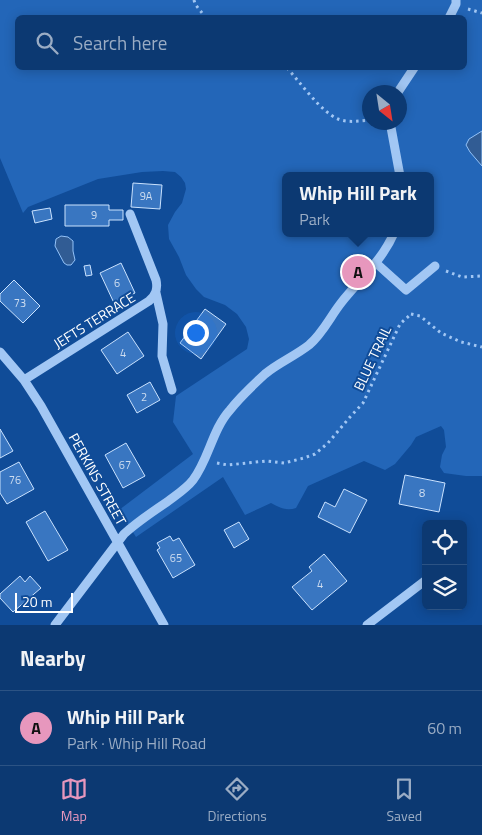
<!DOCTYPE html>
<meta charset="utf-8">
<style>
body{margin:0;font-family:"Titillium Web",sans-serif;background:#154077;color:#f1f3f6}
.controls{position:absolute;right:15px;bottom:15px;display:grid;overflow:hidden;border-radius:8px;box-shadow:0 2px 12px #0003}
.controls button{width:45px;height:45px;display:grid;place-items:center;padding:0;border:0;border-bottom:1px solid #2c5384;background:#0c3972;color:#f1f3f6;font:25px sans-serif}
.compass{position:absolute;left:362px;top:85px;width:45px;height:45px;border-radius:50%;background:#0c3972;box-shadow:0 2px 12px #0003;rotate:150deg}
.scale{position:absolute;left:15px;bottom:12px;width:58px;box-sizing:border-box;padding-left:5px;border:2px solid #fff;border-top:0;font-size:14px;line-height:18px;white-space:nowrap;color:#fff;-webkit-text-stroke:4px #104c98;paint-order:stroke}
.you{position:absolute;left:195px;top:332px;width:18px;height:18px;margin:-12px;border:4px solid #fff;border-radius:50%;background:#1a73e8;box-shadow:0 0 0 8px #1a73e833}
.badge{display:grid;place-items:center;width:32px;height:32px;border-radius:50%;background:#e797bd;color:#111;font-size:16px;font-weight:700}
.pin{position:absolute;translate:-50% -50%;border:2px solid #fff;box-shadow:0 1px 5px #0006}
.popup{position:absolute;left:282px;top:172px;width:152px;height:65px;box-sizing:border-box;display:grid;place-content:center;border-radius:8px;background:#0c3972;filter:drop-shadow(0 1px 4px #0005);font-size:16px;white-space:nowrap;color:#9aacc4}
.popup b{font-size:19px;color:#f1f3f6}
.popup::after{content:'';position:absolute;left:50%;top:100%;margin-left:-10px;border:10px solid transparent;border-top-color:#0c3972}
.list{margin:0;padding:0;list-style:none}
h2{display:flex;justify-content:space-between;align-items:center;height:65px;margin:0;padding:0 20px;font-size:21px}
h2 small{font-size:16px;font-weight:400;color:#9aacc4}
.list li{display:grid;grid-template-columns:32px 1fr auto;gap:15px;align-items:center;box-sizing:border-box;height:75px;padding:0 20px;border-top:1px solid #2c5384}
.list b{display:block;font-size:19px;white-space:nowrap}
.list p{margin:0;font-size:16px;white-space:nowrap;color:#9aacc4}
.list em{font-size:16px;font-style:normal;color:#9aacc4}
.icon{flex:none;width:28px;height:28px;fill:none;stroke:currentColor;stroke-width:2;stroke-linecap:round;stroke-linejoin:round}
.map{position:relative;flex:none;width:482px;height:625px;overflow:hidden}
.search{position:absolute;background:#0c3972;box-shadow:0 2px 12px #0003;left:15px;right:15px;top:15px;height:55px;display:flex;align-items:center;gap:12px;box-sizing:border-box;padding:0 18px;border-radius:8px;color:#9aacc4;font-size:19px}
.sheet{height:140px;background:#0c3972}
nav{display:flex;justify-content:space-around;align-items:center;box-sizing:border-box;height:70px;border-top:1px solid #2c5384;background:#0c3972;font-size:14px;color:#9aacc4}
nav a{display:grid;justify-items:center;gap:2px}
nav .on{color:#e797bd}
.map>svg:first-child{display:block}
.green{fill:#2366b8;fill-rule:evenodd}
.water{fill:#315c94;stroke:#93c2f8}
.building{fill:#3976c1;stroke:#cae2fe}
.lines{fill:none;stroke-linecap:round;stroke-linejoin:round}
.path{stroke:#a2c7f4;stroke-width:3;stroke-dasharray:2.5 4;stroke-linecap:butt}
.minor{stroke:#a2c7f4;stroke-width:9}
.labels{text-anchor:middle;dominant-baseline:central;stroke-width:4;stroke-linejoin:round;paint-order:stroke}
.number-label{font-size:11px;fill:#ceddf0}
.street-label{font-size:14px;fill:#fff;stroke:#104c98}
</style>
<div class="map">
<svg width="482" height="625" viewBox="0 0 482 625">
<rect width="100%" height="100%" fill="#104c98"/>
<path class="green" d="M 0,0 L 482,0 L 482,476 L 466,476 L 444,473 L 440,467 L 442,455 L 446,447 L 444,430 L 441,426 L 416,437 L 411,445 L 395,464 L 385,470 L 364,461 L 308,486 L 296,508 C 287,511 280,508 271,503 L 245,515 L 223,477 L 136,537 L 119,510 L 193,454 L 173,422 L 176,396 L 247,349 L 249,339 L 246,327 L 237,314 L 225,305 L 204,297 L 196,289 L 186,275 L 179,257 L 169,239 L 168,225 L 175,212 L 182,203 L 186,189 L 185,183 L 181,177 L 175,172 L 163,171 L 142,172 L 98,179 L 28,207 L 23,213 L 0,158 ZM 18,18 L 464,18 L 464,68 L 18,68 ZM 370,92 L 400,92 L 400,122 L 370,122 ZM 286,176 L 430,176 L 430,233 L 286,233 Z"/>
<path class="water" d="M 482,131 L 482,166 L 470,152 L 466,145 L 469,139 Z
M 61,236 L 68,237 L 73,241 L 73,251 L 75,260 L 71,265 L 67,265 L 64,263 L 55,246 L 56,239 Z"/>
<path class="building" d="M 133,183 L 162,185 L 160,209 L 131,207 Z
M 65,205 L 109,205 L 109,210 L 123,210 L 123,220 L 109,220 L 109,226 L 65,226 Z
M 50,208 L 52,219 L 35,223 L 32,211 Z
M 121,263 L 135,293 L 114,303 L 100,273 Z
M 90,265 L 92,275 L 86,276 L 84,266 Z
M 14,280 L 40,306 L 23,323 L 0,301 L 0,294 Z
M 205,309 L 226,324 L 201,359 L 180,343 Z
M 128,332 L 144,356 L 117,374 L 101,350 Z
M 150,382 L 160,400 L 137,413 L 127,395 Z
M 0,429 L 13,451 L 0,458 Z
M 126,443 L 145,476 L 123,488 L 105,455 Z
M 19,462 L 34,489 L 7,504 L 0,493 L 0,472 Z
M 405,475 L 445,483 L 439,512 L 399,504 Z
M 344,489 L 367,500 L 350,533 L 318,517 L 325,502 L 335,507 Z
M 45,511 L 68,550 L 48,561 L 26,522 Z
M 239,522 L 249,539 L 234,548 L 224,530 Z
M 170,536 L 173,541 L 179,538 L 195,565 L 173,578 L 157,550 L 160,548 L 157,543 Z
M 324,554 L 347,581 L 312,610 L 292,587 L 312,571 L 309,567 Z
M 20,576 L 25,582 L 30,576 L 41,588 L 13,612 L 0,598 L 0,594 Z"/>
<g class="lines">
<path class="path" d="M 194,0 L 195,4 L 206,18
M 468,9 L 482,13
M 287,68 C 300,82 321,112 338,119 C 348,123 359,121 370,120
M 446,271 L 462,277 L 482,276
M 411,314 L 420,316 L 441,333 L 461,342 L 482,347
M 217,463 L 228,465 L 266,461 L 284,463 L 304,458 L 315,454 L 328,443 L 350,417 L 363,403 L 400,324 L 411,314"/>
<path class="minor" d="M 449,18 L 456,4 L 456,0
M 398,92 L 414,68
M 390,122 L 400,176
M 376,263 L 406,290 L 435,266
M 156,293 L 163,324 L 162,356 L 172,390
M 0,352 L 24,380 L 41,406 L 164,625
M 24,380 L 149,301 C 156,295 158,289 156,280 L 130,214
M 55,625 L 124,534 C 137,522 152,512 167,502 C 176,495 186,489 193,480 C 209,459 212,430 230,410 C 240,397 253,385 265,374 C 278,363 295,356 309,345 C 323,333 330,317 341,303 C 359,280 382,261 394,233
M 367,625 L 426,580"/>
</g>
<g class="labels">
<g class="number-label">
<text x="146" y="196">9A</text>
<text x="94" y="215">9</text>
<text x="117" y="283">6</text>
<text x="20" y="303">73</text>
<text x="123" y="353">4</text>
<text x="144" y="397">2</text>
<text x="125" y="465">67</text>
<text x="15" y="480">76</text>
<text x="422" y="493">8</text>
<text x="176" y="558">65</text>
<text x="320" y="584">4</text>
</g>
<g class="street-label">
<text transform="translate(94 320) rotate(-32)">JEFTS TERRACE</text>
<text transform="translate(372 358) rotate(-65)">BLUE TRAIL</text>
<text transform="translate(98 479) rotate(61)">PERKINS STREET</text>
</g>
</g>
</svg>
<div class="controls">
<button><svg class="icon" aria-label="locate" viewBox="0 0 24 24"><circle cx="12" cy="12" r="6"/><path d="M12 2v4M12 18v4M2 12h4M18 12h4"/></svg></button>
<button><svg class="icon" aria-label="layers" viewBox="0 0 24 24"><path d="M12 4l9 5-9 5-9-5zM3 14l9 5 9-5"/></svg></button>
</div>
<svg class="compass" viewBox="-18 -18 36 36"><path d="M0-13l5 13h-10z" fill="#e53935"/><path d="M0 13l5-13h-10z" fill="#9aacc4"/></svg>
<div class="scale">20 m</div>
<div class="you"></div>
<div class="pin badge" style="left:358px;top:272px">A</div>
<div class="popup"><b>Whip Hill Park</b>Park</div>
<div class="search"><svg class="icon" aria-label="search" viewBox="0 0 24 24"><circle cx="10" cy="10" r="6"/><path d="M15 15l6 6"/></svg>Search here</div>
</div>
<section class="sheet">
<h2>Nearby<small></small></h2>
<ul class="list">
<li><span class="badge">A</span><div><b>Whip Hill Park</b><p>Park · Whip Hill Road</p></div><em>60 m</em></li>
</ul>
</section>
<nav>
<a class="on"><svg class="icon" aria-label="map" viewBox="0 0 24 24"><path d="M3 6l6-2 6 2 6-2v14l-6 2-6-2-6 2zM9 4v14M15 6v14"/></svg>Map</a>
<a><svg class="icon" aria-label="directions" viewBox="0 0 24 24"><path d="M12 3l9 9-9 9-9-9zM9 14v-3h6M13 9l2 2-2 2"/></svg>Directions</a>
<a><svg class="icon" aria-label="saved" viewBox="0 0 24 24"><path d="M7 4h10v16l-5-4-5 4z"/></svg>Saved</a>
</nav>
